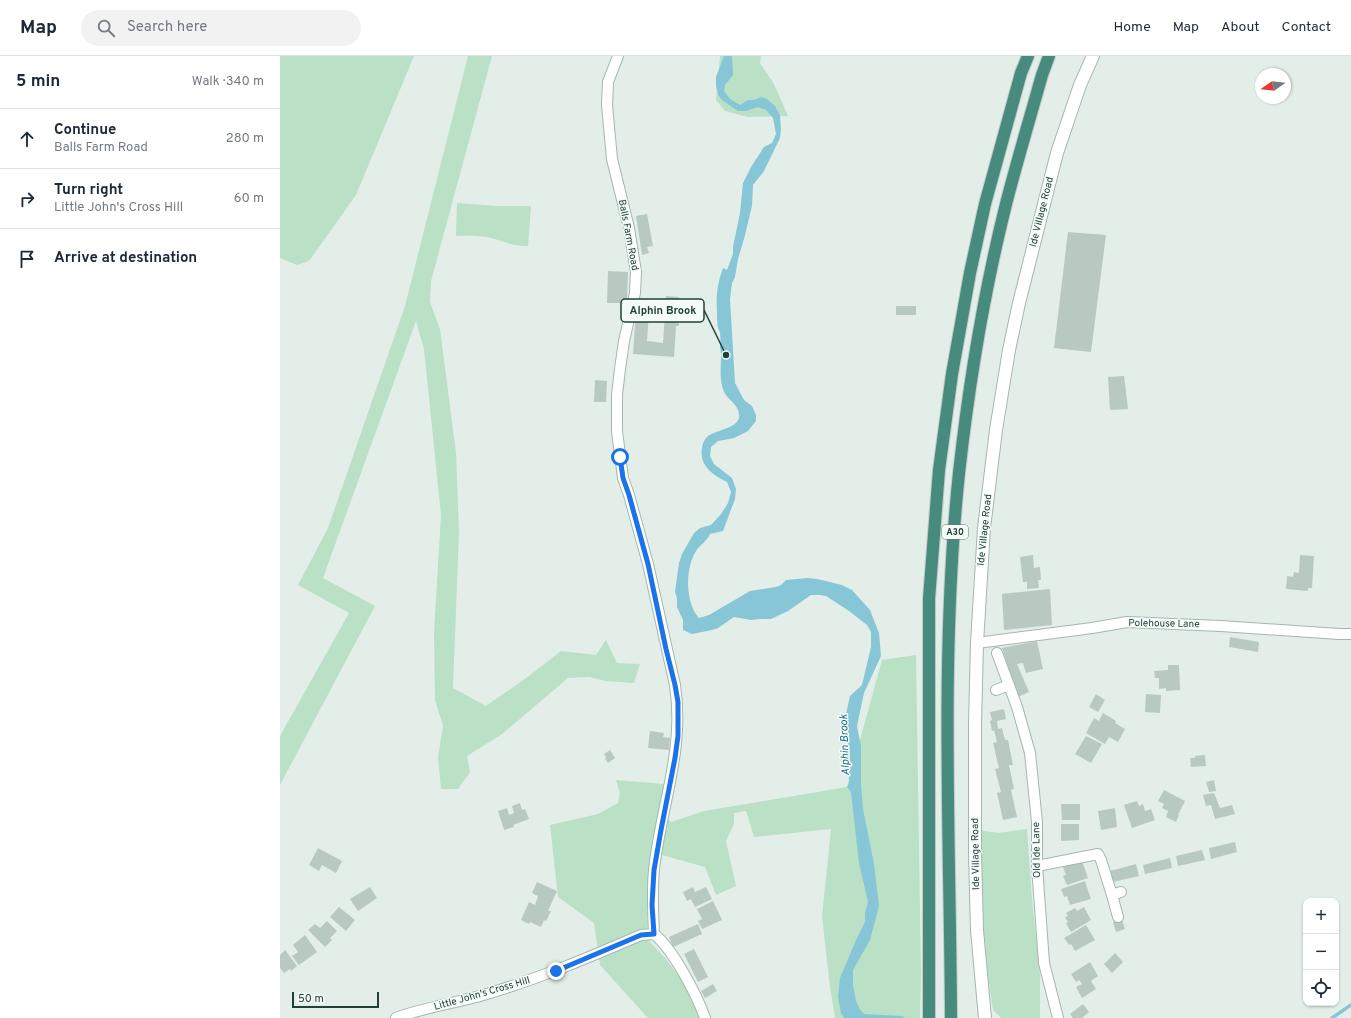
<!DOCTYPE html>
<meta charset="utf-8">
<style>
body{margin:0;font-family:Overpass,sans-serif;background:#f2f2f3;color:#1f2937}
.controls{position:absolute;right:12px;bottom:12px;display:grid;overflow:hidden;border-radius:8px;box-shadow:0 1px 3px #0004}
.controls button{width:36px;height:36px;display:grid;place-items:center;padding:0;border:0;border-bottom:1px solid #e0e1e3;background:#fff;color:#1f2937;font:20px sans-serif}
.compass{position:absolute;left:975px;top:12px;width:36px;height:36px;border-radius:50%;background:#fff;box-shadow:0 1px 3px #0004;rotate:256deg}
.scale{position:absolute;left:12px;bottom:10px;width:87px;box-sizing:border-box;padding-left:4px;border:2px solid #214039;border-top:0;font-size:11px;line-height:14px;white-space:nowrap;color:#214039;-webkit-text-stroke:3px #f4faf7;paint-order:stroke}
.stop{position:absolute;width:12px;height:12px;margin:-9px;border:3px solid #1a73e8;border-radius:50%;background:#fff}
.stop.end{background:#1a73e8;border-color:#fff;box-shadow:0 1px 4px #0008}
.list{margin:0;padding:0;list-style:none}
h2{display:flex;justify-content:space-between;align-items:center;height:52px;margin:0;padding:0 16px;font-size:17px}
h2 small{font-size:13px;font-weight:400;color:#747a83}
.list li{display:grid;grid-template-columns:26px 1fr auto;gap:12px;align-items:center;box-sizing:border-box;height:60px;padding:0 16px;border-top:1px solid #e0e1e3}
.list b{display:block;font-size:15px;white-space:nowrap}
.list p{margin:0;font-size:13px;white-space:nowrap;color:#747a83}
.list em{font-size:13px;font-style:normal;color:#747a83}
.icon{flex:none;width:22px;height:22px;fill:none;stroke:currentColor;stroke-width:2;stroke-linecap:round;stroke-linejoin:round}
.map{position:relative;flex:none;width:1071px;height:962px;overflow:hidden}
header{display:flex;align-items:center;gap:24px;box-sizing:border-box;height:56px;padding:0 20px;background:#fff;border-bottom:1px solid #e0e1e3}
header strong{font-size:19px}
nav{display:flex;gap:22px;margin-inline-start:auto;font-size:14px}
.search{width:280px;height:36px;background:#f2f2f3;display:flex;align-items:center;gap:10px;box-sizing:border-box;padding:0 14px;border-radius:22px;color:#747a83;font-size:15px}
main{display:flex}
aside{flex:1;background:#fff}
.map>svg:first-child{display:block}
.green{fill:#bae0c6}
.water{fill:#87c6d6}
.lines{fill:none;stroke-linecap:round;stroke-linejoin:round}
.stream{stroke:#87c6d6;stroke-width:3.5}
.building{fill:#b8c9c2}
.minor-casing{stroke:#a5b6b1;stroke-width:12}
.tertiary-casing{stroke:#a5b6b1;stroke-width:14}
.trunk-casing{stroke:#c1cac8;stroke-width:14}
.minor{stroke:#fff;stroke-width:10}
.tertiary{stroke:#fff;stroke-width:12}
.trunk{stroke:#478a7e;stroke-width:12}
.route{stroke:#1a73e8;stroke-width:5}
.labels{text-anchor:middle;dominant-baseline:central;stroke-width:3;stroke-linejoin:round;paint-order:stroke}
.shield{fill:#f4faf7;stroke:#607872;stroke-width:1}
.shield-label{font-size:9px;font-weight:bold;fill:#214039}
.street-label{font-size:10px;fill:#214039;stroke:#f4faf7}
.water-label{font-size:11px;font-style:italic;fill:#166a81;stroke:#f4faf7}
.leader{fill:none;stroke:#214039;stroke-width:1.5}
.callout-dot{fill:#214039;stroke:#f4faf7;stroke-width:1.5}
.callout{fill:#f4faf7;stroke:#214039;stroke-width:1.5}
.callout-label{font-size:11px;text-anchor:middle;font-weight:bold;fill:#214039}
</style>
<header>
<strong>Map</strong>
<div class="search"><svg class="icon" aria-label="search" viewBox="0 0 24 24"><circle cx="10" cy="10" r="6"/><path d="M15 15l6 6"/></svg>Search here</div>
<nav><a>Home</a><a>Map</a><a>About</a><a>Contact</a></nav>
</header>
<main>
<aside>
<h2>5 min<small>Walk · 340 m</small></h2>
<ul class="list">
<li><svg class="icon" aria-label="ahead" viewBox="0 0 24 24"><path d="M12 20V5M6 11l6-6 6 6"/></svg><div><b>Continue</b><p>Balls Farm Road</p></div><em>280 m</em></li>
<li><svg class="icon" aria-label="right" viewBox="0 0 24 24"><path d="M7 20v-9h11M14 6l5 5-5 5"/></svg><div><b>Turn right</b><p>Little John's Cross Hill</p></div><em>60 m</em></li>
<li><svg class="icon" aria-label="arrive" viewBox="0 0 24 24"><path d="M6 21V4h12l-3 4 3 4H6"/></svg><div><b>Arrive at destination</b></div></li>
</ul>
</aside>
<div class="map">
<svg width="1071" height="962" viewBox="0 0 1071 962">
<rect width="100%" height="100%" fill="#e3eee9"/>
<path class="green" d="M 0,0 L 134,0 L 76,139 L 34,198 L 29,205 L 17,209 L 0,202 Z
M 188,0 L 212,0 L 151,225 L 150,246 L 160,273 L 176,397 L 179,476 L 173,632 L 206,650 L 249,620 L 281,595 L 316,599 L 326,584 L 337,607 L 360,608 L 354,627 L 325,625 L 309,621 L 288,622 L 222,678 L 187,700 L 190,716 L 178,733 L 161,733 L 158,701 L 163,670 L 155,644 L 154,577 L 161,459 L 144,293 L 136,265 L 43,522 L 95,550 L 0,729 L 0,680 L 69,557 L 18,529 L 48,472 L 125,250 Z
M 440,0 L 481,0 L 480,7 L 494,28 L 508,60 L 468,61 L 445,55 L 436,44 Z
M 177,147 L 217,150 L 251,150 L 248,190 C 232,190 226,186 211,182 C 199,179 187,180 176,180 Z
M 636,599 L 641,918 L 640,962 L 555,962 L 550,931 L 542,860 L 551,773 L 474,781 L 466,755 L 454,757 L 454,768 L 446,785 L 456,830 L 436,839 L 425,811 L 382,799 L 372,799 L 367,850 L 368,884 L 386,903 L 402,925 L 419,961 L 425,962 L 368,962 L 320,909 L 314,867 L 278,841 L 270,769 L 318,758 L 338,747 L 340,738 L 336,724 L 384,728 L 379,757 L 391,766 L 424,755 L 567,731 L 602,604 Z
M 747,773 L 752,844 L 760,918 L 760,962 L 721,962 L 713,954 L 712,948 L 702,875 L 699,774 L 718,777 Z"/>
<path class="water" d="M 444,0 L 452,0 L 453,19 L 445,29 L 444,35 L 450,43 L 460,49 L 468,44 L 474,44 L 481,41 L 487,43 L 495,50 L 500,59 L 501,74 L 500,82 L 484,115 L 473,129 L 472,150 L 464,183 L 458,203 L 455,221 L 452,227 L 450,243 L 455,327 L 464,344 L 472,350 L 476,359 L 476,365 L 468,375 L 454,382 L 438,385 L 431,391 L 430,400 L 434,408 L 452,422 L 456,433 L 455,443 L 443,475 L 430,478 C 427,485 420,489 416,495 C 405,512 405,547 419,562 L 429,559 L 470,535 L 496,531 L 501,529 L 506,524 L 528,522 L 537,523 L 562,529 L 572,534 L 590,554 L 599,577 L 601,600 L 584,637 L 577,670 L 581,690 L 581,729 L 583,753 L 594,808 L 599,850 L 590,884 L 573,914 L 573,930 L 576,945 L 579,952 L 584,958 L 622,960 L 625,962 L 564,962 L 561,957 L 558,941 L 560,922 L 576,884 L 585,866 L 585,857 L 588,846 L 579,807 L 571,736 L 567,731 L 569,727 L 568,689 L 569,681 L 565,663 L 570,640 L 582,629 L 591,591 L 591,576 L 587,569 L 569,555 L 546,540 L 539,539 L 531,539 L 508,555 L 491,563 L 480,563 L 471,564 L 454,561 L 438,572 L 432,574 L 412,578 L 403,574 L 403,564 L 397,551 L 397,542 L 395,536 L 399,507 L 402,498 L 414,477 L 420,472 L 431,469 L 441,458 L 448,447 L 451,436 L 447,426 C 433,419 419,410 422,392 C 422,389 424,384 427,381 C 435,374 462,372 459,358 C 458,348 448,344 444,336 C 439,324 441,311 441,299 C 441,296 440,293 440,290 C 440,286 441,282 440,278 C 440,276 439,274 438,272 C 437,268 437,262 437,257 C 436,239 437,229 443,212 L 447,214 L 453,198 L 453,191 L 460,157 L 463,127 L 471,111 L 484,91 L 492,87 L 496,78 L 493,62 L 486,54 L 478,51 L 466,55 L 458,55 L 442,44 L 438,39 L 436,30 L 436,21 Z"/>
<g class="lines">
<path class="stream" d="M 1052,962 L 1071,949"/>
</g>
<path class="building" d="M 367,158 L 373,190 L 367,191 L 369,197 L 362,199 L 356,160 Z
M 788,176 L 826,179 L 811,296 L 774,292 Z
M 328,215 L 348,216 L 347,247 L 327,247 Z
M 386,240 L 399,241 L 397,263 L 399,263 L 399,270 L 396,270 L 394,301 L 353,298 L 356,255 L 369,256 L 367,285 L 383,287 Z
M 616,250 L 636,250 L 636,259 L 616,259 Z
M 844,320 L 848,353 L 830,354 L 828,321 Z
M 315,324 L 327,325 L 326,346 L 314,346 Z
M 753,499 L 754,512 L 760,511 L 761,524 L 758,524 L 759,532 L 747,533 L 747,526 L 743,526 L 740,501 Z
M 1020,499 L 1034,500 L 1032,532 L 1028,532 L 1028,535 L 1006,533 L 1007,520 L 1013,521 L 1014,516 L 1019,517 Z
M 770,533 L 772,569 L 724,574 L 722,538 Z
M 950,581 L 979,586 L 978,596 L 949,591 Z
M 757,585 L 763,613 L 746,617 L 743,607 L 737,608 L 749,636 L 738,641 L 722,592 Z
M 888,609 L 899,609 L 900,634 L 886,635 L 886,632 L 879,633 L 879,622 L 875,622 L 874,615 L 888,614 Z
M 816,638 L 825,644 L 818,656 L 809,651 Z
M 866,638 L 881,639 L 880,657 L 865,656 Z
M 724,653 L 726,663 L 717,665 L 718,673 L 722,672 L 725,684 L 728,684 L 733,709 L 729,709 L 734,733 L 731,734 L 737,761 L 723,764 L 717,737 L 721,736 L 715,713 L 719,712 L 713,687 L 717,686 L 714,674 L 712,675 L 710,665 L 712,664 L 710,656 Z
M 823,657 L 836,665 L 835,667 L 845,673 L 838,686 L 829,681 L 825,688 L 806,677 L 814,662 L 819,665 Z
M 370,675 L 384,677 L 383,681 L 390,682 L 389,694 L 368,692 Z
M 806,680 L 822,688 L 811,707 L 795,698 Z
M 330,694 L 335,702 L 328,707 L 325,703 L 326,701 L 324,698 Z
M 925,699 L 926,710 L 911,711 L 910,702 L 915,702 L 915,700 Z
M 934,724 L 936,735 L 929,736 L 926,726 Z
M 884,734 L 905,745 L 898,759 L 899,759 L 896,766 L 886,761 L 888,755 L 882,752 L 884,748 L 878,745 Z
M 934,737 L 940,752 L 952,749 L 955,758 L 935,763 L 931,749 L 926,750 L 923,739 Z
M 857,745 L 859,750 L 863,748 L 865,755 L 871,753 L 875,764 L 852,772 L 844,749 Z
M 240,747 L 242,754 L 245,753 L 249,763 L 233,769 L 234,771 L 224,774 L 218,755 L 227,752 L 229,759 L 234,757 L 232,750 Z
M 781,748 L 800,748 L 800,764 L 782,764 Z
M 835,752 L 837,771 L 821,774 L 818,755 Z
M 781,768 L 799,768 L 799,784 L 781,785 Z
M 955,786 L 957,796 L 931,803 L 929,792 Z
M 38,792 L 62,805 L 56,817 L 42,809 L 39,815 L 29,809 Z
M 922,794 L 925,804 L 898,810 L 896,800 Z
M 890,802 L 892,812 L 865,818 L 863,809 Z
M 802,805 L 808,822 L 787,829 L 783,820 L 786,819 L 783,811 Z
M 856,808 L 859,820 L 833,826 L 830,815 Z
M 805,825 L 811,843 L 790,849 L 787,840 L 784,841 L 781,833 Z
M 257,826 L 277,835 L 268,855 L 271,855 L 266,865 L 264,864 L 261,871 L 250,866 L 249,868 L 241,864 L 249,846 L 255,849 L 258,840 L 252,837 Z
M 90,831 L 97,842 L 78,855 L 70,843 Z
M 413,831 L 415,836 L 426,831 L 432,843 L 415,851 L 411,843 L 407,845 L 403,836 Z
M 433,845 L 442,864 L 422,873 L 418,865 L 422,863 L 417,853 Z
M 59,851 L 75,864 L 66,875 L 50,861 Z
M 804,851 L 811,864 L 791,876 L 786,867 L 788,866 L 785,861 L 788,860 L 786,857 L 795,852 L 797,855 Z
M 842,864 L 845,873 L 836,876 L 833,866 Z
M 47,865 L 57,875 L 50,882 L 52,884 L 45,891 L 28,874 L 35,868 L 40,872 Z
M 418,868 L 422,878 L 393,891 L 389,881 Z
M 806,869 L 815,884 L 795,895 L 791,888 L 789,889 L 784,882 Z
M 25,879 L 37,896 L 19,909 L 12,900 L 18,896 L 13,889 Z
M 414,893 L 428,921 L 418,926 L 404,898 Z
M 5,894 L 17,910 L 11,915 L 10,913 L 4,917 L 0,912 L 0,899 Z
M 835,897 L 843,906 L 832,917 L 824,908 Z
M 810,906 L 818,920 L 811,925 L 816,933 L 802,942 L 796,931 L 802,928 L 799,924 L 796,926 L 791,918 Z
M 433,928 L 437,935 L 425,942 L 421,935 Z
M 803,948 L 809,956 L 802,962 L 793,962 L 790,958 Z"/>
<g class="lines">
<defs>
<path id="minor" d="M 338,0 L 328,26 L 327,49 L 332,103 L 349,172 L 356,216 L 355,237 L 344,285 L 340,313 L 337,339 L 337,375 L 343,422 L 349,439 L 368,508 L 395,629 C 405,695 381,749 374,814 C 372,835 373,857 374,878
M 697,587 L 812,572 L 847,566 L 941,570 L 1059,578 L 1071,578
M 717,597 L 737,651 L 750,697 L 757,766 L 757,810 L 764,907 L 778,962
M 716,634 L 729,629
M 757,810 L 818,798 L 821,804 L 832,839 L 841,836
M 832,839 L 838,861
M 116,962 C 145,951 177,947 207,938 C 260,922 310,901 361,879 L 374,878 C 393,893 417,939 425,962"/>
<path id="tertiary" d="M 705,962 L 697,874 L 695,798 L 695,668 L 697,587 L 704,472 L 716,374 L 729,294 L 739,247 L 777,97 L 800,29 L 813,0"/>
<path id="trunk" d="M 649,962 L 649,543 L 659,414 L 672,318 L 690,217 L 705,148 L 741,17 L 748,0
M 671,962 C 670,781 660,597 679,417 C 689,327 704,236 726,148 C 737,105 750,62 762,19 L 769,0"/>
</defs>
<use href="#minor" class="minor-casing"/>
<use href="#tertiary" class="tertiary-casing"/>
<use href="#trunk" class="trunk-casing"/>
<use href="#minor" class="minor"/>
<use href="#tertiary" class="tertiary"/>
<use href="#trunk" class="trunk"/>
</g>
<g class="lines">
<path class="route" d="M 276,915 L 361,879 L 374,878 L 372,849 L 374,814 L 381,774 L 395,702 L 398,680 L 398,646 L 395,629 L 386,593 L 368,508 L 349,439 L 343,422 L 340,401"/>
</g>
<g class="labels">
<rect class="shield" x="662" y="469" width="26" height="14" rx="3"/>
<g class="shield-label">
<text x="675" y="476">A30</text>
</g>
<g class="street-label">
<text transform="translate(762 156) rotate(-76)">Ide Village Road</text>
<text transform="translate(348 179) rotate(79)">Balls Farm Road</text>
<text transform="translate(705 474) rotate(-84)">Ide Village Road</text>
<text transform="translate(884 568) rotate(1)">Polehouse Lane</text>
<text transform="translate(757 794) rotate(-91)">Old Ide Lane</text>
<text transform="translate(696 798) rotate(-91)">Ide Village Road</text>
<text transform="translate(202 938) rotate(-16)">Little John's Cross Hill</text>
</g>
<g class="water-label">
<text transform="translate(565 689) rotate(-92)">Alphin Brook</text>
</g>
</g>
<path class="leader" d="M446 299L424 254"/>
<circle class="callout-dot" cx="446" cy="299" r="4"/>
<rect class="callout" x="341" y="243" width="83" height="23" rx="4"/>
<g class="callout-label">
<text x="383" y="258">Alphin Brook</text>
</g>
</svg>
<div class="controls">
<button>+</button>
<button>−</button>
<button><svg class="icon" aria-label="locate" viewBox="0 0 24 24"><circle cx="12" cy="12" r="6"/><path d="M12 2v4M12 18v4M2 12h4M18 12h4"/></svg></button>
</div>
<svg class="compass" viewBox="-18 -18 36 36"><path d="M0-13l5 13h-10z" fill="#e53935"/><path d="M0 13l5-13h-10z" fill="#747a83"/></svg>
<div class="scale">50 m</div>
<div class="stop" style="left:340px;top:401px"></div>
<div class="stop end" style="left:276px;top:915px"></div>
</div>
</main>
